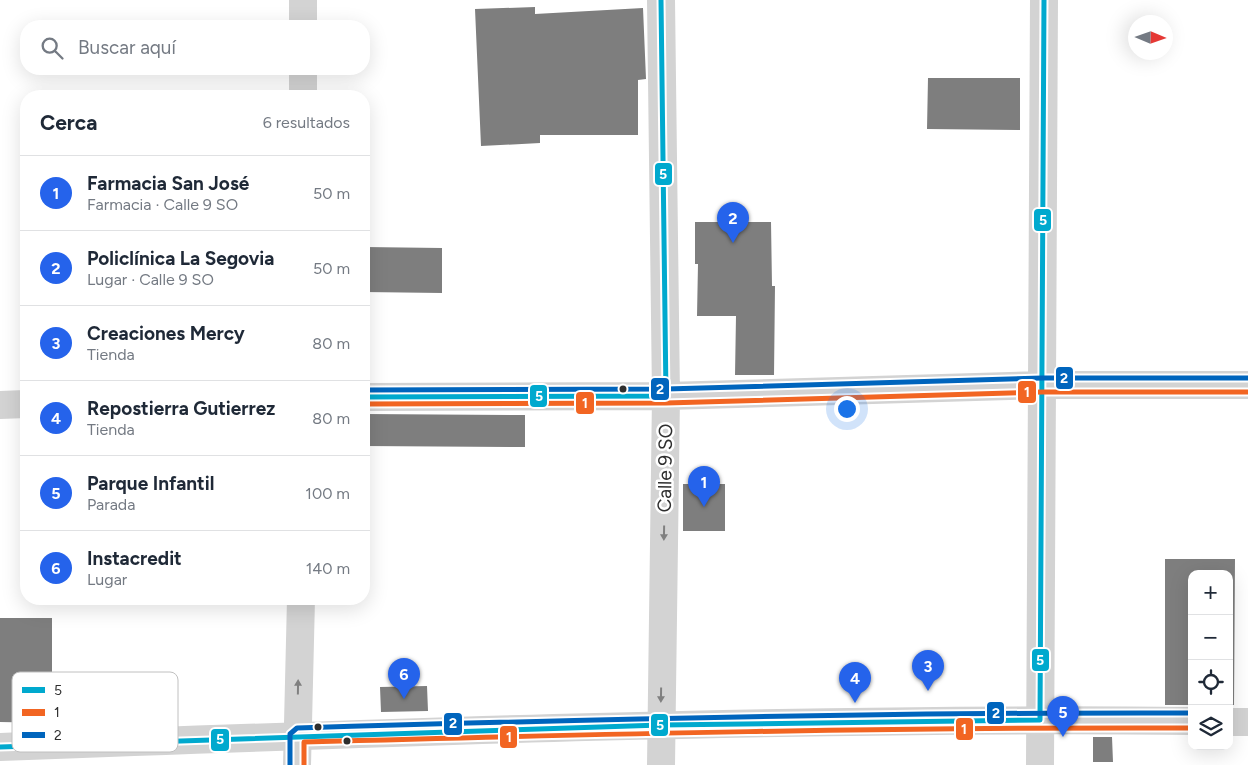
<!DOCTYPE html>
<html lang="es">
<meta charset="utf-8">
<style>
body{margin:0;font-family:Figtree,sans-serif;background:#f6f6f7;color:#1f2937}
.controls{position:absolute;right:15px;bottom:15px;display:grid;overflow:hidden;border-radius:10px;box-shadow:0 5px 20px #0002}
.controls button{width:45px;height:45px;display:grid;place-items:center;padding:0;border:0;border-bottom:1px solid #e0e1e3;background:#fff;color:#1f2937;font:25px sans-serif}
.compass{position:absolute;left:1128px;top:15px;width:45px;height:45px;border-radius:50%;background:#fff;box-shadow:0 5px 20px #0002;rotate:92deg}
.you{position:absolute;left:846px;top:408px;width:18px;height:18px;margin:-12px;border:4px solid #fff;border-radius:50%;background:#1a73e8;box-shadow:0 0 0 8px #1a73e833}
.badge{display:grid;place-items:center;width:32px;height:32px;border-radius:50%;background:#2563eb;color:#fff;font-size:16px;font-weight:700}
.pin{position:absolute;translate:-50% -41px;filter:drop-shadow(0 1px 2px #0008)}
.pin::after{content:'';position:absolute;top:26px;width:18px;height:15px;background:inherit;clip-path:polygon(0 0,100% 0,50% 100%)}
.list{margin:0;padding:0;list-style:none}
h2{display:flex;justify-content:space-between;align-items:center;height:65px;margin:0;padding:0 20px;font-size:21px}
h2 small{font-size:16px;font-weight:400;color:#747a83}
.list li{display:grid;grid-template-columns:32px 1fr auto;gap:15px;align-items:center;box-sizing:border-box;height:75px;padding:0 20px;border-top:1px solid #e0e1e3}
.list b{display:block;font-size:19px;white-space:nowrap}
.list p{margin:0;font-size:16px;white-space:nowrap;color:#747a83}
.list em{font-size:16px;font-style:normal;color:#747a83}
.icon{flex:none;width:28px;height:28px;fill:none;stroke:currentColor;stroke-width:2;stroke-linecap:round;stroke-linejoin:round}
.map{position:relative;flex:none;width:1248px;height:765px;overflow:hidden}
.search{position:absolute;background:#fff;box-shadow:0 5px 20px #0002;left:20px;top:20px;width:350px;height:55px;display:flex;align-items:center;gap:12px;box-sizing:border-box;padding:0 18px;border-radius:20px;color:#747a83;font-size:19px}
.panel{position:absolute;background:#fff;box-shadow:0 5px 20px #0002;left:20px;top:90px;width:350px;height:515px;border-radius:20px}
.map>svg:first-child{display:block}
.building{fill:#7e7e7e}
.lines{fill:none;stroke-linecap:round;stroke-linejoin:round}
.minor{stroke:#d3d3d3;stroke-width:28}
.tertiary{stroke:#d3d3d3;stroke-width:28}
.bus-1-casing{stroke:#fff;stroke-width:9}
.bus-2-casing{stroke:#fff;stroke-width:9}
.bus-3-casing{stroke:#fff;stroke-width:9}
.bus-1{stroke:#00a9ce;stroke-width:5}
.bus-2{stroke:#f26522;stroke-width:5}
.bus-3{stroke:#0065bd;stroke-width:5}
.oneway{fill:#808080}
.bus-dot{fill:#2e2e2e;stroke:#fff;stroke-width:2}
.labels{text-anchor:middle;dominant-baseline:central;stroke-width:5;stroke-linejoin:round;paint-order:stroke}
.street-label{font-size:19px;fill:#2e2e2e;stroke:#fff}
.key{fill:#fff;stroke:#c0c0c0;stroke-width:1}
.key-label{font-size:14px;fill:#2e2e2e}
.line-badge{stroke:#fff;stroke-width:2}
.badge-label{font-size:14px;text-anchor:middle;font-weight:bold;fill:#fff}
</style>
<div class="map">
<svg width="1248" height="765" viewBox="0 0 1248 765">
<rect width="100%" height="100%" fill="#fff"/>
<path class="building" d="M 535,7 L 535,14 L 643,8 L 646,79 L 638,80 L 638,135 L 540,135 L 540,143 L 481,146 L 475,9 Z
M 928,78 L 1020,78 L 1020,130 L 927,129 Z
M 695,222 L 771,222 L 772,286 L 775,286 L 774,375 L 735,375 L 736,316 L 697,316 L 698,264 L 695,264 Z
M 364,247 L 442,248 L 442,293 L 364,292 Z
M 364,414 L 525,415 L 525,447 L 364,446 Z
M 683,484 L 725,484 L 725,531 L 683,531 Z
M 1165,559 L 1235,559 L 1234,705 L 1229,705 L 1229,574 L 1192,574 L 1192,705 L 1165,705 Z
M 0,618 L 52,618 L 52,723 L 0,722 Z
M 427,686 L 428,711 L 381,712 L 380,687 Z
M 1093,737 L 1112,737 L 1113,762 L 1093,762 Z"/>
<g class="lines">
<path class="minor" d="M 303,0 L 303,26
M 661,0 L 666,396 L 661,765
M 303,69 L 303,96
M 364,397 L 666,396 L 1042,385 L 1248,385
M 0,405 L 26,404
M 297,765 L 301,599
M 1040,765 L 1044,0"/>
<path class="tertiary" d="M 1229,722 L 1248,722
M 0,747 C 397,732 794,717 1192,721"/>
<defs>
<path id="bus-1" d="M 364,397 L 666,396 L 661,0
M 0,747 L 661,725 L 1040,720 L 1044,0"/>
<path id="bus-2" d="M 364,404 L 666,403 L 1042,392 L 1248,392
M 304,765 L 304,742 C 600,734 896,727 1192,728"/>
<path id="bus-3" d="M 364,390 L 666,389 L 1042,378 L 1248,378
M 290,765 L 290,734 L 297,728 C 595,719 893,712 1192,713"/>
</defs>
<use href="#bus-1" class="bus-1-casing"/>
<use href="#bus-2" class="bus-2-casing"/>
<use href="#bus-3" class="bus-3-casing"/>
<use href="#bus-1" class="bus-1"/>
<use href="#bus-2" class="bus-2"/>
<use href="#bus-3" class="bus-3"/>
</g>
<defs><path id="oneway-solid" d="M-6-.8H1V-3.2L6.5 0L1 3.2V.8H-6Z" transform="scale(1.25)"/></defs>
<g class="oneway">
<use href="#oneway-solid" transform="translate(664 533) rotate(91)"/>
<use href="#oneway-solid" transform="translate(298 687) rotate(-89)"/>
<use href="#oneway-solid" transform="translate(661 695) rotate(91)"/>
</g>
<g class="bus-dot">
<circle cx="623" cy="389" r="4.5"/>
<circle cx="318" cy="727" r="4.5"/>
<circle cx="347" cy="741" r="4.5"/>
</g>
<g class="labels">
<g class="street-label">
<text transform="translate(665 468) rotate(-89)">Calle 9 SO</text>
</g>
</g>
<rect x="12" y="672" width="166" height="80" rx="8" class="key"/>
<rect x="22" y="687" width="23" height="6" fill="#00a9ce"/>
<rect x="22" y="709" width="23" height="7" fill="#f26522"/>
<rect x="22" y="732" width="23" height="6" fill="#0065bd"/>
<g class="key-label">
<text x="54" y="695">5</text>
<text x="54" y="717">1</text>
<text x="54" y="740">2</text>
</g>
<g class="line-badge">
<rect x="654" y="162" width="19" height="24" rx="5" fill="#00a9ce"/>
<rect x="1033" y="208" width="19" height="24" rx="5" fill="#00a9ce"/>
<rect x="1055" y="366" width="19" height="24" rx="5" fill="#0065bd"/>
<rect x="650" y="377" width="20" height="24" rx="5" fill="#0065bd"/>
<rect x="1017" y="380" width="20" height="24" rx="5" fill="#f26522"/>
<rect x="529" y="384" width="19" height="24" rx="5" fill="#00a9ce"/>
<rect x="575" y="391" width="20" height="24" rx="5" fill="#f26522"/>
<rect x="1031" y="648" width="19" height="24" rx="5" fill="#00a9ce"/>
<rect x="986" y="701" width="19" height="24" rx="5" fill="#0065bd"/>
<rect x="443" y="712" width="20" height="24" rx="5" fill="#0065bd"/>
<rect x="650" y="713" width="19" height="24" rx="5" fill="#00a9ce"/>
<rect x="955" y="717" width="19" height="24" rx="5" fill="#f26522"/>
<rect x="499" y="725" width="19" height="24" rx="5" fill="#f26522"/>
<rect x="210" y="728" width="20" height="24" rx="5" fill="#00a9ce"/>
</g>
<g class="badge-label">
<text x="663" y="179">5</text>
<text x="1043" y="225">5</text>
<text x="1064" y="383">2</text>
<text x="660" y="394">2</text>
<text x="1027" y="397">1</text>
<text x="539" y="401">5</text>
<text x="585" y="408">1</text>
<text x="1040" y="665">5</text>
<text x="996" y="718">2</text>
<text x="453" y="728">2</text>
<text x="660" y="730">5</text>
<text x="964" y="734">1</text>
<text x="509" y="742">1</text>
<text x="220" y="744">5</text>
</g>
</svg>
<div class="controls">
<button>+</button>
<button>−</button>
<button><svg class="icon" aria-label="locate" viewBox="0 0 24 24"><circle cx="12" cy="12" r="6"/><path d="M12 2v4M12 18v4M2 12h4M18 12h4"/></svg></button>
<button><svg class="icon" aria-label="layers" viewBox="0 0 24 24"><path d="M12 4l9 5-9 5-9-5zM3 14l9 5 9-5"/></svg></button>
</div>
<svg class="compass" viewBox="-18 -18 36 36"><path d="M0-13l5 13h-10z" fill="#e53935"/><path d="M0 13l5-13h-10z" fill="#747a83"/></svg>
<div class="you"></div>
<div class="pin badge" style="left:704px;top:507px">1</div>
<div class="pin badge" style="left:733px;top:243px">2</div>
<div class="pin badge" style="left:928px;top:691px">3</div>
<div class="pin badge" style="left:855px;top:703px">4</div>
<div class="pin badge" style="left:1063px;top:737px">5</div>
<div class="pin badge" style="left:404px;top:699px">6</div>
<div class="search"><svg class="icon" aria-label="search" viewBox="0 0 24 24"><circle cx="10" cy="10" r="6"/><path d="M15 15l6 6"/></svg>Buscar aquí</div>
<section class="panel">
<h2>Cerca<small>6 resultados</small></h2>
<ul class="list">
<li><span class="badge">1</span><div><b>Farmacia San José</b><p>Farmacia · Calle 9 SO</p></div><em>50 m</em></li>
<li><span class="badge">2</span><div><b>Policlínica La Segovia</b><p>Lugar · Calle 9 SO</p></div><em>50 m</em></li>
<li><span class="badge">3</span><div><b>Creaciones Mercy</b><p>Tienda</p></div><em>80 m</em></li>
<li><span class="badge">4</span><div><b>Repostierra Gutierrez</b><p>Tienda</p></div><em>80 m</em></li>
<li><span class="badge">5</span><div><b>Parque Infantil</b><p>Parada</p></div><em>100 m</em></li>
<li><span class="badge">6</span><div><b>Instacredit</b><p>Lugar</p></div><em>140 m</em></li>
</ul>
</section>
</div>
